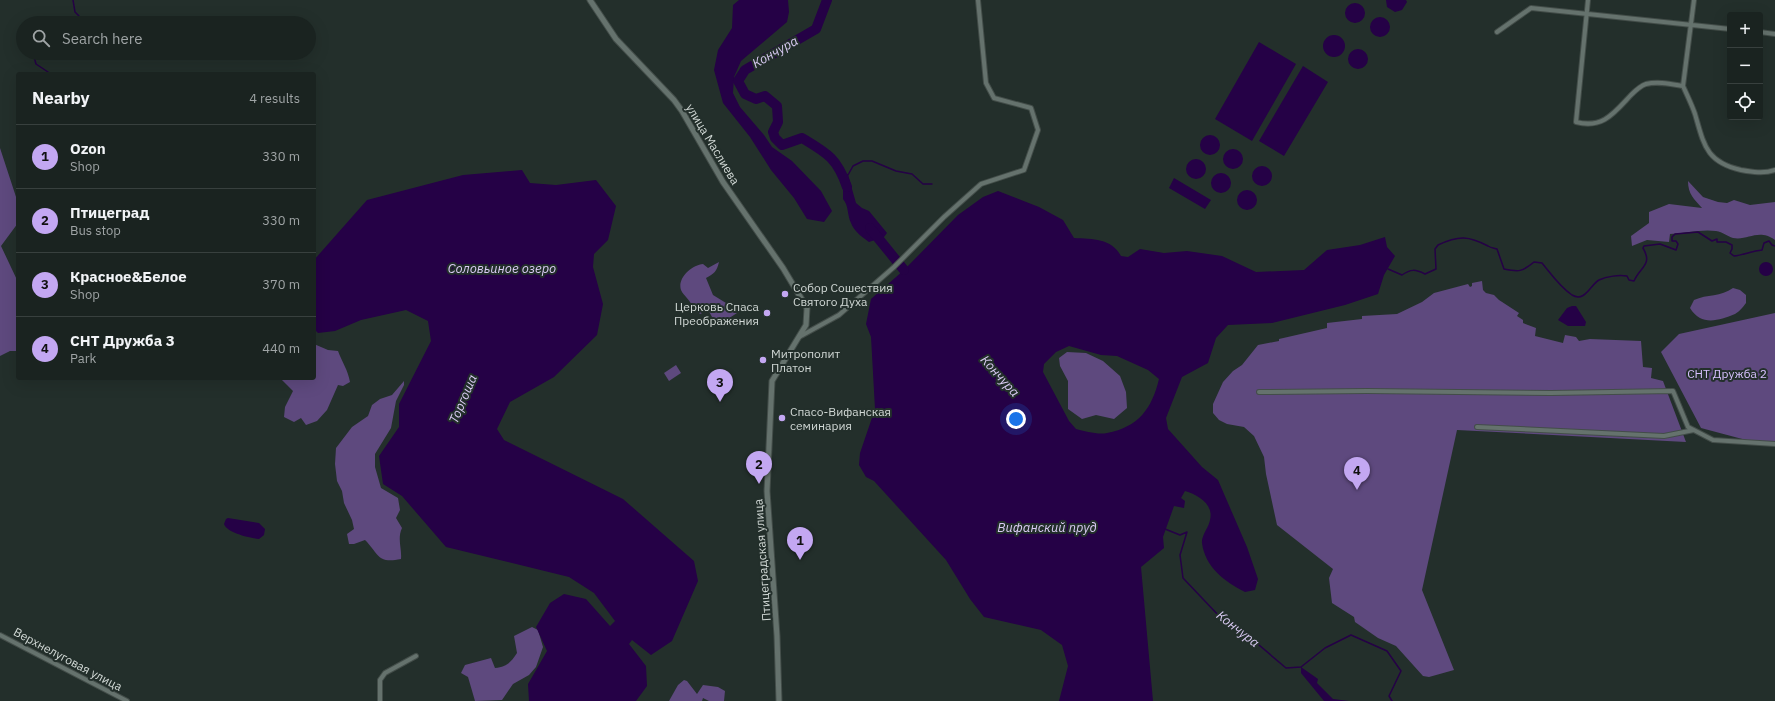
<!DOCTYPE html>
<meta charset="utf-8">
<style>
body{margin:0;font-family:"IBM Plex Sans",sans-serif;background:#272f2d;color:#f1f3f6}
.controls{position:absolute;right:12px;top:12px;display:grid;overflow:hidden;border-radius:4px;box-shadow:0 4px 16px #0002}
.controls button{width:36px;height:36px;display:grid;place-items:center;padding:0;border:0;border-bottom:1px solid #38403e;background:#1a2320;color:#f1f3f6;font:20px sans-serif}
.you{position:absolute;left:1016px;top:419px;width:14px;height:14px;margin:-10px;border:3px solid #fff;border-radius:50%;background:#1a73e8;box-shadow:0 0 0 6px #1a73e833}
.badge{display:grid;place-items:center;width:26px;height:26px;border-radius:50%;background:#c3a7f2;color:#111;font-size:13px;font-weight:700}
.pin{position:absolute;translate:-50% -33px;filter:drop-shadow(0 1px 2px #0008)}
.pin::after{content:'';position:absolute;top:21px;width:14px;height:12px;background:inherit;clip-path:polygon(0 0,100% 0,50% 100%)}
.list{margin:0;padding:0;list-style:none}
h2{display:flex;justify-content:space-between;align-items:center;height:52px;margin:0;padding:0 16px;font-size:17px}
h2 small{font-size:13px;font-weight:400;color:#9fa4a5}
.list li{display:grid;grid-template-columns:26px 1fr auto;gap:12px;align-items:center;box-sizing:border-box;height:64px;padding:0 16px;border-top:1px solid #38403e}
.list b{display:block;font-size:15px;white-space:nowrap}
.list p{margin:0;font-size:13px;white-space:nowrap;color:#9fa4a5}
.list em{font-size:13px;font-style:normal;color:#9fa4a5}
.icon{flex:none;width:22px;height:22px;fill:none;stroke:currentColor;stroke-width:2;stroke-linecap:round;stroke-linejoin:round}
.map{position:relative;flex:none;width:1775px;height:701px;overflow:hidden}
.search{position:absolute;background:#1a2320;box-shadow:0 4px 16px #0002;left:16px;top:16px;width:300px;height:44px;display:flex;align-items:center;gap:10px;box-sizing:border-box;padding:0 14px;border-radius:22px;color:#9fa4a5;font-size:15px}
.panel{position:absolute;background:#1a2320;box-shadow:0 4px 16px #0002;left:16px;top:72px;width:300px;height:308px;border-radius:4px}
.map>svg:first-child{display:block}
.green{fill:#5e497e}
.water{fill:#250146;fill-rule:evenodd}
.lines{fill:none;stroke-linecap:round;stroke-linejoin:round}
.stream{stroke:#250146;stroke-width:1.5}
.river{stroke:#250146;stroke-width:10}
.minor-casing{stroke:#434d49;stroke-width:6}
.tertiary-casing{stroke:#434d49;stroke-width:7}
.minor{stroke:#65726d;stroke-width:4}
.tertiary{stroke:#65726d;stroke-width:5}
.poi-dot{fill:#c3a7f2;stroke:#232f2b;stroke-width:1.5}
.labels{text-anchor:middle;dominant-baseline:central;stroke-width:4;stroke-linejoin:round;paint-order:stroke}
.street-label{font-size:12px;fill:#d1d8d5;stroke:#232f2b}
.poi-label{font-size:12px;fill:#d1d8d5;stroke:#232f2b;text-anchor:start}
.park-label{font-size:12px;fill:#d8c1ff;stroke:#232f2b}
.water-label{font-size:13px;font-style:italic;fill:#dbccf5;stroke:#232f2b}
</style>
<div class="map">
<svg width="1775" height="701" viewBox="0 0 1775 701">
<rect width="100%" height="100%" fill="#232f2b"/>
<path class="green" d="M 0,148 L 18,203 L 18,223 L 1,246 L 18,282 L 18,351 L 10,351 L 0,356 Z
M 1688,181 L 1703,197 L 1718,202 L 1727,203 L 1734,200 L 1750,205 L 1775,202 L 1775,240 C 1758,228 1748,241 1733,238 C 1727,236 1723,232 1716,231 C 1702,229 1685,233 1670,234 L 1669,242 L 1647,240 L 1632,246 L 1631,236 L 1649,223 L 1649,212 L 1669,204 L 1702,208 C 1694,199 1688,194 1688,181 Z
M 719,262 C 717,271 714,274 706,278 L 713,295 L 726,303 L 730,309 L 737,313 L 717,326 L 706,306 L 701,314 L 694,311 C 691,299 684,297 681,290 C 677,278 692,265 703,264 L 708,268 Z
M 1482,281 L 1483,290 L 1486,293 L 1494,295 L 1499,300 L 1519,313 L 1517,316 L 1523,320 L 1523,323 L 1536,328 L 1535,336 L 1563,343 L 1565,335 L 1576,337 L 1579,341 L 1590,339 L 1641,341 L 1643,367 L 1652,368 L 1651,378 L 1663,381 L 1686,442 L 1457,430 L 1422,590 L 1454,670 L 1429,677 L 1423,676 L 1396,646 L 1378,638 L 1355,622 L 1354,617 L 1332,603 L 1329,578 L 1333,569 L 1277,525 L 1266,474 L 1264,457 L 1254,436 L 1244,427 L 1227,424 L 1219,420 L 1213,413 L 1213,404 L 1223,382 L 1233,371 L 1242,365 L 1258,345 L 1279,341 L 1279,339 L 1327,328 L 1327,323 L 1362,319 L 1362,316 L 1397,314 L 1422,302 L 1434,293 L 1468,284 L 1470,287 L 1472,286 L 1472,283 Z
M 1733,288 L 1740,290 L 1746,295 L 1746,303 C 1743,307 1739,312 1735,314 C 1718,321 1701,326 1690,308 L 1694,300 C 1707,294 1721,297 1733,288 Z
M 1775,313 L 1775,444 L 1746,440 L 1701,428 L 1661,352 L 1679,334 Z
M 314,344 L 328,350 L 338,351 C 342,362 348,370 350,382 L 343,386 L 338,385 L 327,410 L 317,421 L 306,425 L 301,418 L 294,422 L 284,417 L 285,407 L 293,391 L 280,378 L 314,378 Z
M 1067,352 L 1086,353 L 1103,361 L 1120,376 L 1126,392 L 1127,408 L 1114,419 L 1096,415 L 1082,419 L 1068,409 L 1068,381 L 1060,366 L 1059,358 Z
M 676,365 L 681,373 L 669,381 L 664,373 Z
M 404,381 L 404,385 L 396,401 L 391,428 L 375,454 L 375,467 L 381,488 L 398,498 L 400,510 L 396,518 L 402,528 C 397,539 402,548 401,559 C 377,564 379,554 365,540 L 354,544 L 349,544 L 347,534 L 354,529 L 352,520 L 344,503 L 342,491 L 337,481 L 335,464 L 336,448 L 352,427 L 368,416 L 372,405 L 380,399 L 392,395 Z
M 532,627 L 538,630 L 543,647 L 536,667 L 529,675 L 513,684 L 502,700 L 475,701 L 468,677 L 461,673 L 465,665 L 491,658 L 495,668 C 507,667 511,662 517,653 L 514,636 Z
M 684,680 L 687,681 L 697,694 L 703,685 L 718,687 L 725,691 L 724,701 L 709,701 L 703,698 L 702,701 L 669,701 L 678,685 Z"/>
<path class="water" d="M 739,0 L 788,0 L 789,12 L 787,22 L 741,61 L 734,77 L 733,93 L 740,107 L 764,135 L 772,147 L 792,161 L 821,191 L 832,211 L 824,222 L 807,219 L 794,198 L 771,170 L 750,137 L 723,103 L 714,70 L 718,50 L 732,28 L 733,5 Z
M 1386,0 L 1406,0 L 1407,2 L 1402,10 L 1395,12 L 1387,7 Z
M1345 13a10 10 0 1 1 20 0a10 10 0 1 1-20 0Z
M1370 27a10 10 0 1 1 20 0a10 10 0 1 1-20 0Z
M1323 46a11 11 0 1 1 22 0a11 11 0 1 1-22 0Z
M 1259,42 L 1296,64 L 1252,141 L 1215,119 Z
M1348 59a10 10 0 1 1 20 0a10 10 0 1 1-20 0Z
M 1303,66 L 1328,82 L 1284,156 L 1259,141 Z
M1200 145a10 10 0 1 1 20 0a10 10 0 1 1-20 0Z
M1223 159a10 10 0 1 1 20 0a10 10 0 1 1-20 0Z
M1186 169a10 10 0 1 1 20 0a10 10 0 1 1-20 0Z
M1252 176a10 10 0 1 1 20 0a10 10 0 1 1-20 0Z
M 522,170 L 530,183 L 556,185 L 596,180 L 616,206 L 608,240 L 594,254 L 593,267 L 603,304 L 597,335 L 554,377 L 510,402 L 497,429 L 504,440 L 623,499 L 694,561 L 698,581 L 672,641 L 651,655 L 632,640 L 629,644 L 646,666 L 647,686 L 636,701 L 529,701 L 528,684 L 547,651 L 536,627 L 550,603 L 564,594 L 586,599 L 610,626 L 615,621 L 594,593 L 569,577 L 446,547 L 402,496 L 383,484 L 379,456 L 399,427 L 399,404 L 431,341 L 428,321 L 406,310 L 361,320 L 335,331 L 318,333 L 314,329 L 314,260 L 367,200 L 463,175 Z
M1211 183a10 10 0 1 1 20 0a10 10 0 1 1-20 0Z
M 843,174 L 848,175 L 856,203 L 862,208 L 869,211 L 887,233 L 884,237 L 869,242 C 862,237 854,231 851,223 C 847,215 849,206 843,199 Z
M 1174,178 L 1211,200 L 1205,209 L 1169,188 Z
M1237 200a10 10 0 1 1 20 0a10 10 0 1 1-20 0Z
M 998,191 L 1039,207 L 1063,220 L 1074,238 C 1093,239 1111,238 1121,256 L 1128,257 L 1140,249 L 1164,253 L 1187,251 L 1222,256 L 1256,272 L 1304,270 L 1327,250 L 1360,245 L 1385,237 L 1387,247 L 1395,256 L 1384,275 L 1378,294 L 1345,305 L 1272,323 L 1228,325 L 1216,338 L 1208,363 L 1182,377 L 1166,418 L 1168,429 L 1202,467 L 1218,480 L 1247,547 L 1258,579 L 1255,590 L 1245,592 C 1225,582 1205,567 1202,543 C 1201,536 1209,527 1210,520 C 1214,504 1198,495 1185,491 L 1181,498 L 1185,501 L 1184,508 L 1174,506 L 1163,537 L 1164,548 L 1141,567 L 1153,701 L 1059,701 L 1068,666 L 1062,645 L 1041,630 L 984,617 L 970,599 L 946,560 L 874,481 L 866,477 L 859,465 L 860,453 L 875,409 L 871,337 L 866,324 L 871,299 L 904,270 L 958,215 L 983,197 ZM 1069,346 L 1101,355 L 1117,356 L 1148,370 L 1159,379 C 1152,408 1139,427 1107,433 C 1098,435 1085,431 1076,429 L 1069,421 L 1043,372 L 1044,364 L 1056,352 Z
M1759 269a7 7 0 1 1 14 0a7 7 0 1 1-14 0Z
M 1572,306 L 1576,306 L 1586,322 L 1585,326 L 1568,326 L 1558,320 L 1567,308 Z
M 228,518 L 259,523 L 265,529 L 264,535 L 259,539 C 250,538 227,533 224,524 L 226,519 Z
M 1301,667 L 1318,679 L 1317,683 L 1333,699 L 1349,701 L 1324,701 L 1301,673 Z"/>
<g class="lines">
<path class="stream" d="M 73,0 L 75,12 L 79,16 L 77,23
M 33,53 L 36,64 L 51,74
M 843,174 L 848,175 L 853,166 L 863,161 L 872,161 L 896,171 L 912,174 L 923,184 L 932,184
M 1388,269 L 1402,275 C 1411,269 1415,269 1425,274 L 1436,269 L 1435,249 L 1438,245 C 1459,235 1469,236 1488,246 C 1491,248 1494,248 1497,249 L 1504,269 C 1519,272 1522,272 1534,262 L 1542,263 C 1551,274 1560,287 1572,295 C 1585,303 1591,284 1599,280 C 1607,276 1619,275 1627,276 L 1629,280 L 1634,281 C 1640,267 1653,265 1643,248 L 1644,246 L 1660,244 L 1676,250 L 1678,244 L 1676,241 L 1672,241 L 1672,237 L 1675,234 L 1698,232 L 1712,241 L 1717,239 L 1717,242 L 1726,242 L 1732,245 L 1732,249 L 1730,253 L 1734,256 C 1743,255 1752,251 1762,250 L 1764,243 L 1769,241 L 1772,245 L 1775,246
M 1165,529 L 1180,535 L 1187,532 L 1180,555 L 1183,578 L 1220,617 L 1246,634 L 1286,668 L 1301,667 L 1325,648 L 1351,635 L 1387,651 L 1401,671 L 1389,696 L 1392,701"/>
<path class="river" d="M 827,0 L 816,29 L 745,70 L 738,81 L 745,94 L 756,99 L 765,96 L 777,106 L 778,122 L 773,132 L 775,138 L 782,145 L 802,138 C 827,153 837,158 847,187
M 870,228 L 904,270"/>
<defs>
<path id="minor" d="M 1588,0 L 1576,122 C 1603,129 1614,113 1631,95 C 1635,91 1640,86 1646,84 C 1658,81 1671,84 1683,86 C 1687,95 1692,105 1695,114 C 1704,145 1706,162 1741,170 C 1752,172 1764,174 1775,170
M 1497,32 L 1531,8 L 1730,29
M 1760,32 L 1775,34
M 1683,86 L 1694,0
M 799,337 L 839,315 L 894,267 L 944,217 L 981,184 L 1024,170 L 1038,130 L 1031,108 L 994,98 L 986,83 L 978,0
M 1259,392 L 1367,391 L 1551,393 L 1673,391 L 1688,427 L 1713,440 L 1775,444
M 1477,427 L 1664,436 L 1694,430
M 0,635 L 127,701
M 380,701 L 380,680 L 385,673 L 416,656"/>
<path id="tertiary" d="M 590,0 L 616,39 L 674,100 L 682,111 L 723,182 L 783,268 L 807,308 L 806,325 L 772,381 L 767,491 L 777,636 L 779,701"/>
</defs>
<use href="#minor" class="minor-casing"/>
<use href="#tertiary" class="tertiary-casing"/>
<use href="#minor" class="minor"/>
<use href="#tertiary" class="tertiary"/>
</g>
<g class="poi-dot">
<circle cx="785" cy="294" r="4"/>
<circle cx="767" cy="313" r="4"/>
<circle cx="763" cy="360" r="4"/>
<circle cx="782" cy="418" r="4"/>
</g>
<g class="labels">
<g class="street-label">
<text transform="translate(713 144) rotate(59)">улица Маслиева</text>
<text transform="translate(762 560) rotate(-94)">Птицеградская улица</text>
<text transform="translate(68 659) rotate(28)">Верхнелуговая улица</text>
</g>
<g class="poi-label">
<text x="793" y="287">Собор Сошествия<tspan x="793" dy="14">Святого Духа</tspan></text>
<text x="759" y="306" text-anchor="end">Церковь Спаса<tspan x="759" dy="14">Преображения</tspan></text>
<text x="771" y="353">Митрополит<tspan x="771" dy="14">Платон</tspan></text>
<text x="790" y="411">Спасо-Вифанская<tspan x="790" dy="14">семинария</tspan></text>
</g>
<g class="park-label">
<text x="1727" y="373">СНТ Дружба 2</text>
</g>
<g class="water-label">
<text transform="translate(775 52) rotate(-30)">Кончура</text>
<text x="502" y="268">Соловьиное озеро</text>
<text transform="translate(1000 376) rotate(48)">Кончура</text>
<text transform="translate(463 399) rotate(-67)">Торгоша</text>
<text x="1047" y="527">Вифанский пруд</text>
<text transform="translate(1238 629) rotate(38)">Кончура</text>
</g>
</g>
</svg>
<div class="controls">
<button>+</button>
<button>−</button>
<button><svg class="icon" aria-label="locate" viewBox="0 0 24 24"><circle cx="12" cy="12" r="6"/><path d="M12 2v4M12 18v4M2 12h4M18 12h4"/></svg></button>
</div>
<div class="you"></div>
<div class="pin badge" style="left:800px;top:560px">1</div>
<div class="pin badge" style="left:759px;top:484px">2</div>
<div class="pin badge" style="left:720px;top:402px">3</div>
<div class="pin badge" style="left:1357px;top:490px">4</div>
<div class="search"><svg class="icon" aria-label="search" viewBox="0 0 24 24"><circle cx="10" cy="10" r="6"/><path d="M15 15l6 6"/></svg>Search here</div>
<section class="panel">
<h2>Nearby<small>4 results</small></h2>
<ul class="list">
<li><span class="badge">1</span><div><b>Ozon</b><p>Shop</p></div><em>330 m</em></li>
<li><span class="badge">2</span><div><b>Птицеград</b><p>Bus stop</p></div><em>330 m</em></li>
<li><span class="badge">3</span><div><b>Красное&amp;Белое</b><p>Shop</p></div><em>370 m</em></li>
<li><span class="badge">4</span><div><b>СНТ Дружба 3</b><p>Park</p></div><em>440 m</em></li>
</ul>
</section>
</div>
